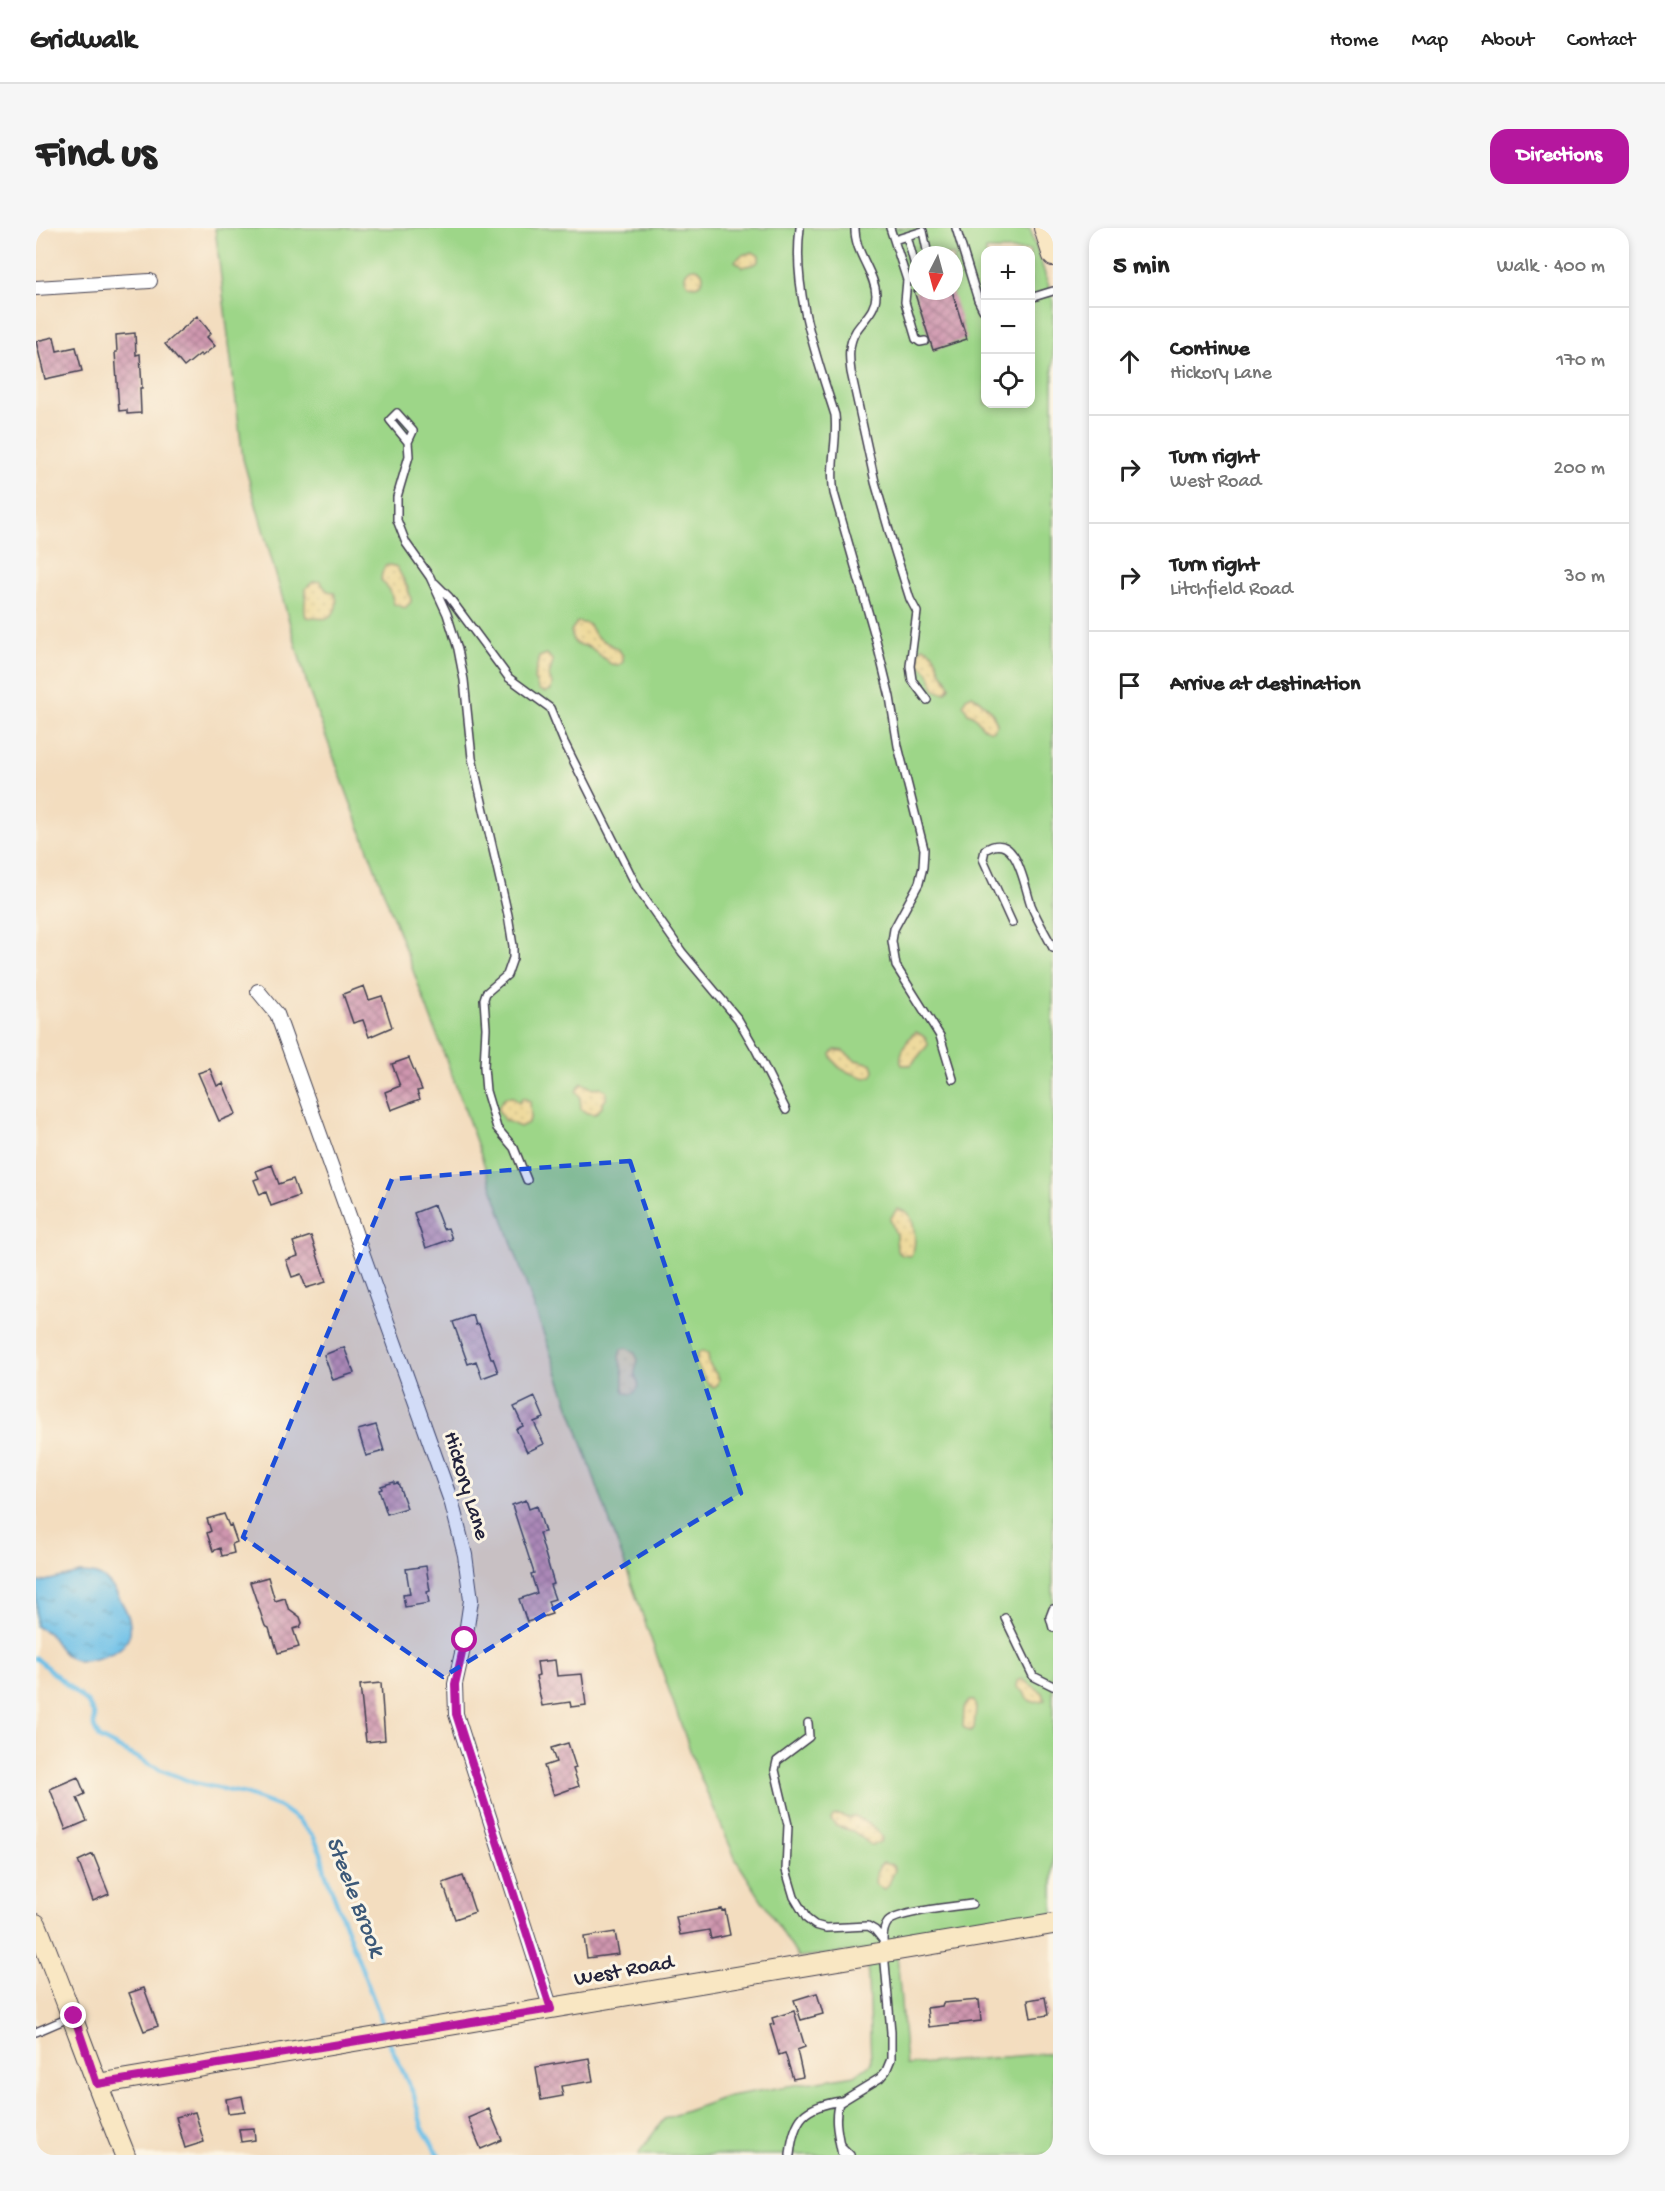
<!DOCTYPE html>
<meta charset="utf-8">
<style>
body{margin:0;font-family:"Gochi Hand",sans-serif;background:#f6f6f6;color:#222}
.controls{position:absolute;right:18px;top:18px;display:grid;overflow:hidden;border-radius:12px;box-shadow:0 3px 9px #0003}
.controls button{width:54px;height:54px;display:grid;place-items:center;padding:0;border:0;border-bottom:2px solid #e0e0e0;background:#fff;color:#222;font:30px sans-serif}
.compass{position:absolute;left:873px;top:18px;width:54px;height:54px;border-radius:50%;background:#fff;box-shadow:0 3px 9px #0003;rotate:186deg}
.stop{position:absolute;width:18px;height:18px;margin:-14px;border:4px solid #b5179e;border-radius:50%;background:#fff}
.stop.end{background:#b5179e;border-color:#fff;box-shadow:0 2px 6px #0008}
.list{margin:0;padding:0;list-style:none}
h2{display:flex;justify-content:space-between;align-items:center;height:78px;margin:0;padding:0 24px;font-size:26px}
h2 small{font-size:20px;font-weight:400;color:#767676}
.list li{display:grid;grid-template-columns:39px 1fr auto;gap:18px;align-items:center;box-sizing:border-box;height:108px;padding:0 24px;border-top:2px solid #e0e0e0}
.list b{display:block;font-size:22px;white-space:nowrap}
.list p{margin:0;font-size:20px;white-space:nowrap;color:#767676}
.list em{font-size:20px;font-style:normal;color:#767676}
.icon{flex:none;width:33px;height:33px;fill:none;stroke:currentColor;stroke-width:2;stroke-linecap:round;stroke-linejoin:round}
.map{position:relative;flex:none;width:1017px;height:1927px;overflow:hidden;border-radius:18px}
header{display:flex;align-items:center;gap:36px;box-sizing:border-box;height:84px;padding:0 30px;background:#fff;border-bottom:2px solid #e0e0e0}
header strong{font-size:28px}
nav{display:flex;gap:33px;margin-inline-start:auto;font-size:21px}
.intro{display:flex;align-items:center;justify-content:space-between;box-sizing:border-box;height:144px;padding:0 36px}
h1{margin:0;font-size:42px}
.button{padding:15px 27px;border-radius:18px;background:#b5179e;color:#fff;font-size:21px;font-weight:700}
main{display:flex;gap:36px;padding:0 36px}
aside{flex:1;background:#fff;border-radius:18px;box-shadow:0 3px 9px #0003}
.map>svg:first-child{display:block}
.green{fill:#9dd688;stroke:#607c62;stroke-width:1.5;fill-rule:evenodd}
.sand{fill:url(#sand-dots);stroke:#887e6c;stroke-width:1.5}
.water{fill:url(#water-ripples);stroke:#467092;stroke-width:1.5}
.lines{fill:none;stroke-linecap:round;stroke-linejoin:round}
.stream{stroke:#6bbfe8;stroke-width:4.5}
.building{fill:url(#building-cross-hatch)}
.lane-casing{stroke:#413e4f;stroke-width:10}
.street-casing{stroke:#413e4f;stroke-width:16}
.secondary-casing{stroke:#413e4f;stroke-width:22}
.lane{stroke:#fff;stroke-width:7}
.street{stroke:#fff;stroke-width:14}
.secondary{stroke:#f9e7c3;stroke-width:20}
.route{stroke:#b5179e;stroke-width:8}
.marked{fill:#1d4ed8;fill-opacity:0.2;stroke:#1d4ed8;stroke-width:4.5;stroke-dasharray:12 8;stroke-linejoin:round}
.labels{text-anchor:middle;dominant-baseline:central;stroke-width:6;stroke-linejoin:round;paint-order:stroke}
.street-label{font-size:22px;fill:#22223b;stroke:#fcf5e5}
.water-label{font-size:24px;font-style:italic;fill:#3c5978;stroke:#fcf5e5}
</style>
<header>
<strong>Gridwalk</strong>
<nav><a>Home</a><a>Map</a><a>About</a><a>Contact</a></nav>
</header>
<div class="intro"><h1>Find us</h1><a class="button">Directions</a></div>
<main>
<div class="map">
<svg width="1017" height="1927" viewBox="0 0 1017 1927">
<defs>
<pattern id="sand-dots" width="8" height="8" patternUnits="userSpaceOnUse" patternTransform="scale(1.5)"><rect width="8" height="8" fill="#eeda9e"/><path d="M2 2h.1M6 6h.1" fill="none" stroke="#ccbb89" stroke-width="1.8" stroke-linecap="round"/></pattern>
<pattern id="water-ripples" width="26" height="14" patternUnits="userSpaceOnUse" patternTransform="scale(1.5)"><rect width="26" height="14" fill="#6bbfe8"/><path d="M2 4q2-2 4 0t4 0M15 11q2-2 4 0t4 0" fill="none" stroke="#589bbd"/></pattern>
<pattern id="building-cross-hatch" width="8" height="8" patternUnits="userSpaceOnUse" patternTransform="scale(1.5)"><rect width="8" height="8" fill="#cf96af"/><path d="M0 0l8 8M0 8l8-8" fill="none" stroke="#a87a90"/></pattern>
</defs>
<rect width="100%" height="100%" fill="#fcf5e5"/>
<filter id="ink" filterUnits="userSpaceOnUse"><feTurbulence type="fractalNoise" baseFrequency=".0167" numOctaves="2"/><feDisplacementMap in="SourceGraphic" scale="12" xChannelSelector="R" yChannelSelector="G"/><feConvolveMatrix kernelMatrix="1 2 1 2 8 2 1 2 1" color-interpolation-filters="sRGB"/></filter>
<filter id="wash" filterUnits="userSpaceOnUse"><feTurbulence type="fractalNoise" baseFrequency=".008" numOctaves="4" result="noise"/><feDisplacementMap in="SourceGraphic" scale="24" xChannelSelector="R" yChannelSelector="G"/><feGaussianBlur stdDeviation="1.35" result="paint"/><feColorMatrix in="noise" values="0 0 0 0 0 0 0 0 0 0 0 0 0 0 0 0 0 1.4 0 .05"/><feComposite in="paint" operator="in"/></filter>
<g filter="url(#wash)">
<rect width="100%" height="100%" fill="#f3ddbf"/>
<path class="green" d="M 179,0 L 994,0 L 1017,71 L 1017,1687 L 860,1713 L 870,1837 L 1017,1825 L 1017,1927 L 603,1927 L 604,1923 L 628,1891 L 693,1868 L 819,1847 L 835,1835 L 831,1722 L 762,1729 L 700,1632 L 660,1539 L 430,885 L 273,463 L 207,231 ZM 950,22 L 994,22 L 994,176 L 950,176 ZM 882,27 L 918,27 L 918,63 L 882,63 Z"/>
<path class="sand" d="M 717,24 L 723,28 L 723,33 L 719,36 L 707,39 L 699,33 L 706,27 Z
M649 49a9 9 0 1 1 18 0a9 9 0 1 1-18 0Z
M 354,337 L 361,339 C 366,350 375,362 375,374 L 369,380 L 358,376 L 354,362 L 345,352 L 346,345 L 349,338 Z
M 284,353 L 290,362 L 298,365 C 301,370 301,373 300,379 C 296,395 282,390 270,389 C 267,382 270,368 270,360 L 277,354 Z
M 541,394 L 552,396 L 561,409 L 583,422 L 587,428 L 587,434 L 583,437 L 575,436 L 554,419 L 540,416 L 537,412 L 535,403 Z
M 887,419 C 900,425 900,430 904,442 C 907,448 912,451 914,459 L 910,464 C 895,466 898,455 893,445 C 890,441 885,438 882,434 L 883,423 Z
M 511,426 L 517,433 L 513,448 L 516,456 L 515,462 L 509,464 L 503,462 L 498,451 L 503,429 Z
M 936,467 C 947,474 958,483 961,496 L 957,502 C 943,504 944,488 932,485 L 927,476 L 930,470 Z
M 880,804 C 886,807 892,810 892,817 L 875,837 L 866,837 C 861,828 872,809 880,804 Z
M 799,822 L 807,823 L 819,832 L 836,836 L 838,842 L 836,848 L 830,850 C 815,845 799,843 795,826 Z
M 546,855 L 557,861 L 564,859 L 570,863 L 570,871 L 566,876 L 566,879 L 559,886 L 551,885 L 545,881 L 544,869 L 540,863 Z
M 470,869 L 477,869 L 483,875 L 487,870 L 494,873 L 495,889 L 492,895 L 484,899 L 468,892 L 462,882 L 464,876 Z
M 861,981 L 871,984 C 879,992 882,1020 874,1028 L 866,1027 L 861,1023 L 860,1007 L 854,991 Z
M 591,1120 L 598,1124 L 602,1132 C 601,1135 600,1139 599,1142 C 597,1153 610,1156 596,1166 L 589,1165 L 587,1160 L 587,1146 L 583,1129 L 585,1121 Z
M 666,1123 L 672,1126 L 673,1136 L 683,1150 L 682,1156 L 678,1159 L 671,1155 L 660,1135 L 662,1125 Z
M 986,1451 L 1007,1465 L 1009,1472 L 997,1474 L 991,1471 L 988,1464 L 981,1459 L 982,1453 Z
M 933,1473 L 938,1473 L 940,1480 L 938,1500 L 934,1503 L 927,1499 L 928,1480 Z
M 802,1587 L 813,1590 L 818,1588 C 827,1591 844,1603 846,1611 L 844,1615 L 835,1617 L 817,1603 L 800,1598 L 795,1592 L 797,1588 Z
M 847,1635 L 856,1637 L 859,1642 L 852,1658 L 848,1661 L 840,1657 C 838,1651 841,1639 847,1635 Z"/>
<path class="water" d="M 44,1345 C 69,1345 75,1354 86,1375 C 104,1406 92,1423 59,1431 C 50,1433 41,1435 33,1429 C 22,1423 20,1413 12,1405 C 8,1402 3,1401 0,1398 L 0,1355 Z"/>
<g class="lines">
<path class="stream" d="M 0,1430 L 52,1475 L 58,1487 L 58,1499 L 63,1510 L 123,1541 L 158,1555 L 209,1566 L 244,1579 L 262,1592 L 277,1608 L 285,1625 L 289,1644 L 350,1804
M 352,1812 L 378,1867 L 386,1899 L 403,1927"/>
</g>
<g id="blocks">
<path class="building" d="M 878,63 L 916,63 L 931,111 L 897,122 Z
M 161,88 L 175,105 L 171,109 L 179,118 L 166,128 L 164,126 L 148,139 L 129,116 Z
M 99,105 L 100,127 L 104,126 L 106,160 L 104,160 L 105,185 L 91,186 L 91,182 L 83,183 L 79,124 L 81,124 L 80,107 Z
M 18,109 L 21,123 L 40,119 L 46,143 L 9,151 L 0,113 Z
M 328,758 L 333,772 L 346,768 L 356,799 L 333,809 L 327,792 L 317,795 L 307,766 Z
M 373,830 L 386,862 L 381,863 L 384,871 L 355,882 L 349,864 L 364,858 L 356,836 Z
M 174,841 L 181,858 L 187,855 L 200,886 L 183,893 L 162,845 Z
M 236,937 L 243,956 L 257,951 L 263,968 L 235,978 L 230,964 L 224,967 L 218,952 L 223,950 L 220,943 Z
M 398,977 L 407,1001 L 412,1000 L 416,1011 L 390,1020 L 378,985 Z
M 275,1008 L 290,1054 L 270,1060 L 265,1046 L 256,1049 L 250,1032 L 262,1028 L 257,1014 Z
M 437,1087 L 440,1097 L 443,1096 L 455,1130 L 457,1130 L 462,1144 L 446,1150 L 440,1133 L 432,1136 L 417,1094 Z
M 308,1119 L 318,1145 L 297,1152 L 288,1127 Z
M 499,1169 L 508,1190 L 498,1194 L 508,1216 L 491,1224 L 480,1201 L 487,1198 L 478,1179 Z
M 340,1197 L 348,1223 L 330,1228 L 322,1202 Z
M 358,1254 L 358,1256 L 362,1255 L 371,1280 L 351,1286 L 343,1262 L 346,1261 L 345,1258 Z
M 490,1272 L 493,1281 L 501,1278 L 509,1304 L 503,1305 L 518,1356 L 514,1357 L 519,1371 L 512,1373 L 516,1386 L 491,1394 L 483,1371 L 501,1365 L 495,1346 L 498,1345 L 476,1277 Z
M 188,1286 L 193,1298 L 195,1297 L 201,1314 L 196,1316 L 198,1325 L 186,1328 L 184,1320 L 177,1323 L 171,1305 L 175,1303 L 171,1291 Z
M 390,1338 L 394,1363 L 391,1364 L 393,1375 L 369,1379 L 367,1367 L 374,1366 L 370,1341 Z
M 232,1349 L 239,1373 L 249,1370 L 252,1380 L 264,1389 L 266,1395 L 264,1399 L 257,1401 L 263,1419 L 242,1425 L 237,1409 L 236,1410 L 233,1400 L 229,1398 L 214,1354 Z
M 519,1432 L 521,1448 L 546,1446 L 550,1477 L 535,1479 L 534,1474 L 506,1478 L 500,1448 L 503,1447 L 501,1434 Z
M 345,1455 L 349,1512 L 330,1514 L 324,1457 Z
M 532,1515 L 540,1540 L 537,1541 L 543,1558 L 518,1567 L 508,1538 L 520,1534 L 515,1520 Z
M 42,1549 L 49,1566 L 41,1570 L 51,1593 L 30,1602 L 14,1561 Z
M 57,1626 L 73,1666 L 57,1673 L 42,1633 Z
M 427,1648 L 439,1684 L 419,1691 L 407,1655 Z
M 686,1681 L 686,1683 L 689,1682 L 694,1707 L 675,1711 L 673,1702 L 644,1707 L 640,1689 Z
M 579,1704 L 583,1726 L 551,1730 L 548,1709 Z
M 108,1760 L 122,1798 L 108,1803 L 93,1765 Z
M 781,1765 L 787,1786 L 765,1792 L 758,1772 Z
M 1009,1769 L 1012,1787 L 995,1790 L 992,1772 Z
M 943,1772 L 945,1793 L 893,1799 L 891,1780 L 906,1778 L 907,1775 Z
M 758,1783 L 769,1819 L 761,1822 L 767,1849 L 757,1851 L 749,1825 L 743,1827 L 734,1797 L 738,1796 L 736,1790 Z
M 553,1830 L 557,1853 L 525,1858 L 527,1868 L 505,1872 L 500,1839 Z
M 206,1868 L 209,1883 L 192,1885 L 190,1871 Z
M 453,1881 L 466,1912 L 445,1921 L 432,1890 Z
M 159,1884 L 168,1914 L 149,1920 L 140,1889 Z
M 218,1900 L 219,1912 L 205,1914 L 203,1901 Z"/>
</g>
</g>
<g filter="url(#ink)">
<use href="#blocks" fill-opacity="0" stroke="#413e4f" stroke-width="1.5"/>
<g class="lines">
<defs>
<path id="lane" d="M 764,0 C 756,63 780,127 799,187 C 802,213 793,238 798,265 L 839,408 L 854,469 L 862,518 L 888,621 L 887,639 L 883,655 L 858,701 L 856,713 L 860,738 L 904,808 L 917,851
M 819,0 C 818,24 839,44 840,67 C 840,82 828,91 820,103 C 812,116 813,130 815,144 L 839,254 L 858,320 L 874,371 L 881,384 L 874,438 L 876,452 L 891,472
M 854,0 L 858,12
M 920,0 L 942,72 L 947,82 L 950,82
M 882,49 L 871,8 L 887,3 L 892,27
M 882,49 L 871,52 L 869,74 L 880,111 L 884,114 L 889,113
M 871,52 L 858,12 L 871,8
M 994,70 L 1017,63
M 372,214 L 354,192 L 361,185 L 377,203 L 372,214 L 373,228 L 361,269 L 361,292 L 370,315 L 394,349 L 411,386 L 422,421 L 428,452 L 436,530 L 472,687 L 477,718 L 477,730 L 471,747 L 450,765 L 448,771 L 450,800 L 448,839 L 450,863 L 461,900 L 478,920 L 491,952
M 399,355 L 413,369 L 473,450 L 514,480 L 528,514 L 602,661 L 646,724 L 702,791 L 720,822 L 750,882
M 976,695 L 947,631 L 949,622 C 981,601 988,658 995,677 C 1001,692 1010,706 1017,720
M 1017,1381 L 1014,1389 L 1017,1400
M 969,1390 L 997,1448 L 1017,1458
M 772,1495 L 773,1509 L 741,1533 L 739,1542 L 752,1597 L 750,1642 L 758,1669 L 771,1691 L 779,1697 L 790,1700 L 832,1698 L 839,1702 L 847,1712
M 0,1804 L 35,1789
M 805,1918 L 814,1927
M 754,1927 C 758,1889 768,1879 805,1873
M 806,1927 C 803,1911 797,1891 803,1875 L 844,1850 L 850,1843 L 855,1831 L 855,1804 L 847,1712 C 847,1706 848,1699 852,1694 C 861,1684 920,1678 936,1676"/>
<path id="street" d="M 0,60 L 114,53
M 222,763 L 241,786 L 416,1276 L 429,1327 L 435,1372 L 429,1412 L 419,1456 L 420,1486 L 515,1781"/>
<path id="secondary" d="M 1008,0 L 1017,28
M 0,1696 C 31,1773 58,1850 89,1927
M 61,1856 L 1017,1696"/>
</defs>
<use href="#lane" class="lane-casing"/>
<use href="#street" class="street-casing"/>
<use href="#secondary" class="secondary-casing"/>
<use href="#lane" class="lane"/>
<use href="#street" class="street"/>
<use href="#secondary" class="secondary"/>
</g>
</g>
<g class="lines" filter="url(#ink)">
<path class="route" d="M 38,1788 L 61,1856 L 515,1781 L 420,1486 L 419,1456 L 429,1412"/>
</g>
<path class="marked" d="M 594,933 L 705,1265 L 407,1449 L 207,1309 L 356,951 Z"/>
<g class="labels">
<g class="street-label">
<text transform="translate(429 1258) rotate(73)">Hickory Lane</text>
<text transform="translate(588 1744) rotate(-10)">West Road</text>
</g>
<g class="water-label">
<text transform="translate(318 1669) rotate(69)">Steele Brook</text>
</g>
</g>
</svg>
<div class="controls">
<button>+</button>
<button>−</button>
<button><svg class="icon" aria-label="locate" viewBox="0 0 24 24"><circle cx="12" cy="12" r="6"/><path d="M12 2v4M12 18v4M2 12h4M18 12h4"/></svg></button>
</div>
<svg class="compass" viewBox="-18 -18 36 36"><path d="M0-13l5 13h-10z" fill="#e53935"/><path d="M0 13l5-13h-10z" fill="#767676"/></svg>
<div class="stop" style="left:429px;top:1412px"></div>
<div class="stop end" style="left:38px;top:1788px"></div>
</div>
<aside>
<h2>5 min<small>Walk · 400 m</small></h2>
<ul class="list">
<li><svg class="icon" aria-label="ahead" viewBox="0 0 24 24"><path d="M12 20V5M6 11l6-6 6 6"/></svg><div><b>Continue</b><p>Hickory Lane</p></div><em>170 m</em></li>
<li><svg class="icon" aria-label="right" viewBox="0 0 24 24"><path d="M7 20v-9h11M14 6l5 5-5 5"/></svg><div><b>Turn right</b><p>West Road</p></div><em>200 m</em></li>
<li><svg class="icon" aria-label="right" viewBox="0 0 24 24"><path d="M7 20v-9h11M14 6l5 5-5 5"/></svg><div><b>Turn right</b><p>Litchfield Road</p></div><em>30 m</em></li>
<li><svg class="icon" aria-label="arrive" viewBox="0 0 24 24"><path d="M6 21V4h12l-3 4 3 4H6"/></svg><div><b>Arrive at destination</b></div></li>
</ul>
</aside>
</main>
